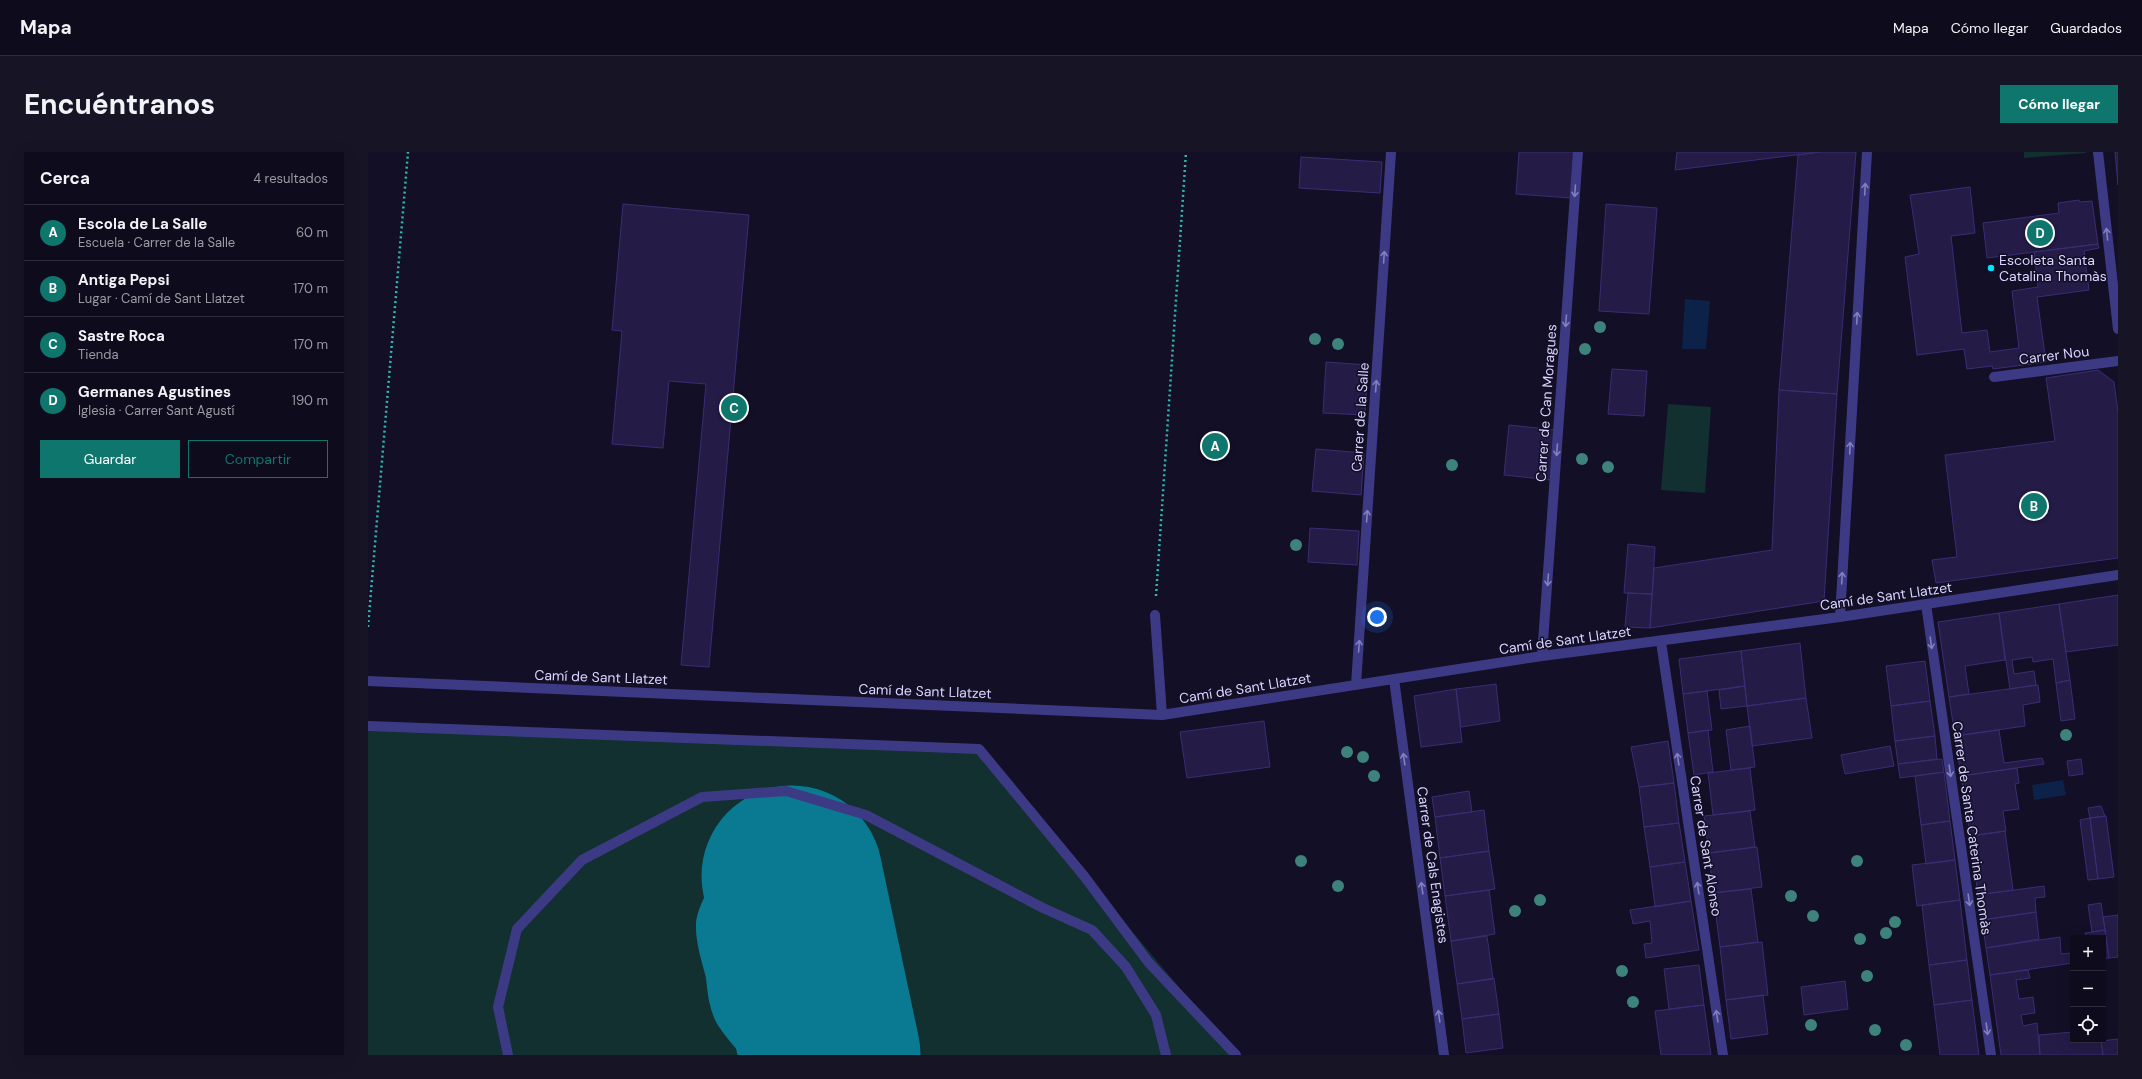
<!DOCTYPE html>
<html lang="es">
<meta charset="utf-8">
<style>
body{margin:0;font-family:"DM Sans",sans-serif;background:#171425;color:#f1f3f6}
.controls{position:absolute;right:12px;bottom:12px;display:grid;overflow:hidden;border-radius:0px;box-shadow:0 4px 16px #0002}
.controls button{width:36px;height:36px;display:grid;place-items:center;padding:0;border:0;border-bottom:1px solid #2e2b3b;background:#0e0b1c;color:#f1f3f6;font:20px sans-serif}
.you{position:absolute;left:1009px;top:465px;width:14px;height:14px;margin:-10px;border:3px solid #fff;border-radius:50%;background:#1a73e8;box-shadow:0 0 0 6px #1a73e833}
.badge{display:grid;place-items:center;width:26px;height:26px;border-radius:50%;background:#0f766e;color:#fff;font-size:13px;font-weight:700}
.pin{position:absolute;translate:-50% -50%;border:2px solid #fff;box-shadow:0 1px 4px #0006}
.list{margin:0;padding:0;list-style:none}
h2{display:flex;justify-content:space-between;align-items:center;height:52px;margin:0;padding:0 16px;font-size:17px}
h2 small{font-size:13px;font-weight:400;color:#9b9ba3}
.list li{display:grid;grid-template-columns:26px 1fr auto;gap:12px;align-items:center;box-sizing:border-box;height:56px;padding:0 16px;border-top:1px solid #2e2b3b}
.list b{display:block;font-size:15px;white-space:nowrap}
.list p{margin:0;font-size:13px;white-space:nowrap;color:#9b9ba3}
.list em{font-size:13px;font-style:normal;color:#9b9ba3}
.actions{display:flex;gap:8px;padding:12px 16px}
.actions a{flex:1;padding:9px 0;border:1px solid #0f766e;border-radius:0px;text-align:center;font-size:14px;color:#0f766e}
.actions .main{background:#0f766e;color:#fff}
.icon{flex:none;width:22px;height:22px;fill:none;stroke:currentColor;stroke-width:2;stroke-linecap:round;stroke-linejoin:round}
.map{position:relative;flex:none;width:1750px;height:903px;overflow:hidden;border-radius:0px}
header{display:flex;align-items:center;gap:24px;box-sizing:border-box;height:56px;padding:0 20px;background:#0e0b1c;border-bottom:1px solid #2e2b3b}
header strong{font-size:19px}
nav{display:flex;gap:22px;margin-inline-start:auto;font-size:14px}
.intro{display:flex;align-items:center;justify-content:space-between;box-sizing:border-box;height:96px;padding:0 24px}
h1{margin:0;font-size:28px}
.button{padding:10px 18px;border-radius:0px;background:#0f766e;color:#fff;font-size:14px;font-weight:700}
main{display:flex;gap:24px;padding:0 24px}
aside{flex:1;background:#0e0b1c;border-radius:0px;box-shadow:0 4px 16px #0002}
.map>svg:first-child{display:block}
.green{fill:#12302f}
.water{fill:#0c2248}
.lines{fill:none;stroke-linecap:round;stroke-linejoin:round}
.taxiway{stroke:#0a7a92;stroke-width:72}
.runway{stroke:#0a7a92;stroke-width:181}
.building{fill:#241b47;stroke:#3b2d73}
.path{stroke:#2fb8b0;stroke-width:2.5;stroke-dasharray:2 3;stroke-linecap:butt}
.lane{stroke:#3d3a85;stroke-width:10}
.street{stroke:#3d3a85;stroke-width:10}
.tree{fill:#3d827b}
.oneway{stroke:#837fbc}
.poi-dot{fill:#00e5ff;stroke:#130f26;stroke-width:1.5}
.labels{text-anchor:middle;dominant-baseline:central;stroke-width:3;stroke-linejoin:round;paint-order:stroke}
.poi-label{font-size:14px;fill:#d9d4ff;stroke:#130f26;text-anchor:start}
.street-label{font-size:14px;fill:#d9d4ff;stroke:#130f26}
</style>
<header>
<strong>Mapa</strong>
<nav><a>Mapa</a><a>Cómo llegar</a><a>Guardados</a></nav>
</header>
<div class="intro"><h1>Encuéntranos</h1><a class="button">Cómo llegar</a></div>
<main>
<aside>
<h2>Cerca<small>4 resultados</small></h2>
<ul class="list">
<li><span class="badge">A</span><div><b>Escola de La Salle</b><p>Escuela · Carrer de la Salle</p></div><em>60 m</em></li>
<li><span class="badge">B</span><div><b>Antiga Pepsi</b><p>Lugar · Camí de Sant Llatzet</p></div><em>170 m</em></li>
<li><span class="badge">C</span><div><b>Sastre Roca</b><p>Tienda</p></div><em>170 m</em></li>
<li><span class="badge">D</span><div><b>Germanes Agustines</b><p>Iglesia · Carrer Sant Agustí</p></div><em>190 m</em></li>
</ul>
<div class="actions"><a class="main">Guardar</a><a>Compartir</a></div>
</aside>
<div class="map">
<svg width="1750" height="903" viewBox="0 0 1750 903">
<rect width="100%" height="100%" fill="#130f26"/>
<path class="green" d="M 1656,0 L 1718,0 L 1718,1 L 1656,6 Z
M 1300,252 L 1343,255 L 1337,341 L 1293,338 Z
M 0,570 L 611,597 L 868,903 L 506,903 L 465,706 L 335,734 L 364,867 L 398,903 L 0,903 Z"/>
<path class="water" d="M 1317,147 L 1342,149 L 1338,197 L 1314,197 Z
M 1695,628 L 1698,643 L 1666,648 L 1664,633 Z"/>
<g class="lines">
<path class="taxiway" d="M 423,903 C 410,888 392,872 381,855 C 375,846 375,828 373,817 C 370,806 363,783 364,773 C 365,767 369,761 371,756 C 392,718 447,726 463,764 C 476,794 460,820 454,849 C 451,867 454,885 458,903"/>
<path class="runway" d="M 424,724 L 462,903"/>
</g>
<path class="building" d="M 1151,0 L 1206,0 L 1203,46 L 1148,42 Z
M 1309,0 L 1452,0 L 1307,18 Z
M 1452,0 L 1488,0 L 1469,242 L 1411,238 L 1430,3 Z
M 1747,0 L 1750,0 L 1750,33 Z
M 933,5 L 1014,10 L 1012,41 L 931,36 Z
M 1602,35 L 1607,81 L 1583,84 L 1594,181 L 1619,178 L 1622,200 L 1651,196 L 1644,139 L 1670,135 L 1666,100 L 1730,92 L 1731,96 L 1716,99 L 1721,138 L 1669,145 L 1678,210 L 1625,217 L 1624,214 L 1599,217 L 1596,197 L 1549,203 L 1537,105 L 1551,102 L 1542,43 Z
M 1711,48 L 1712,50 L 1724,49 L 1730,92 L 1619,106 L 1615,71 L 1691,61 L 1690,51 Z
M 255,52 L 381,63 L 341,515 L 313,513 L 338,232 L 301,229 L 295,296 L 244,292 L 254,179 L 244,178 Z
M 1238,52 L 1289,56 L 1281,162 L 1231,159 Z
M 958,210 L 1000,213 L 997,263 L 955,261 Z
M 1244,217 L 1279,219 L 1276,264 L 1240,262 Z
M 1730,218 L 1746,230 L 1750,260 L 1750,406 L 1568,431 L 1564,408 L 1589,405 L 1577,303 L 1687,289 L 1678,226 Z
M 1411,238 L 1469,242 L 1456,449 L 1282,476 L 1286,416 L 1404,398 Z
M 1141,273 L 1188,278 L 1183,328 L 1136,323 Z
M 948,297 L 996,301 L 993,343 L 944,339 Z
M 942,376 L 991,379 L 989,413 L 940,410 Z
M 1260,392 L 1287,395 L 1284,442 L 1256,441 Z
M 1260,441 L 1284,442 L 1282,476 L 1257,475 Z
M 1750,443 L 1750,493 L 1698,500 L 1691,452 Z
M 1691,452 L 1702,528 L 1688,531 L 1685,507 L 1665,510 L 1664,505 L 1644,508 L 1646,522 L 1666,519 L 1668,533 L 1642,537 L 1631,461 Z
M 1631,461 L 1637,508 L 1597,514 L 1601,542 L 1581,545 L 1570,470 Z
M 1432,491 L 1438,546 L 1379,554 L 1373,499 Z
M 1373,499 L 1377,534 L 1315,542 L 1311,507 Z
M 1557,509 L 1562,549 L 1523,554 L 1518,514 Z
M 1702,528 L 1707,567 L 1693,569 L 1688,531 Z
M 1128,532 L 1132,569 L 1093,575 L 1088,537 Z
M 1670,533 L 1672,550 L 1655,553 L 1657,574 L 1587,584 L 1581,545 Z
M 1377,534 L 1379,554 L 1353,557 L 1351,538 Z
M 1088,537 L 1094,590 L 1053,595 L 1046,544 Z
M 1339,539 L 1344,578 L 1320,581 L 1315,542 Z
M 1438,546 L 1444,586 L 1384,594 L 1379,554 Z
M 1562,549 L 1567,584 L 1527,589 L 1523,554 Z
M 896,569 L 902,615 L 819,626 L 812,580 Z
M 1382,574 L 1387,615 L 1363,618 L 1358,578 Z
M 1340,578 L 1345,620 L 1326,623 L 1320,581 Z
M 1631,578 L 1636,611 L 1674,606 L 1676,612 L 1593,624 L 1587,584 Z
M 1567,584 L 1569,607 L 1530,612 L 1527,589 Z
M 1300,589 L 1306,631 L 1271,635 L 1263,595 Z
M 1522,594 L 1526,614 L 1477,622 L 1473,603 Z
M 1574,607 L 1576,620 L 1532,626 L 1530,612 Z
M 1713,607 L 1715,622 L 1701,624 L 1699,609 Z
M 1382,616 L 1387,658 L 1345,663 L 1340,621 Z
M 1649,616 L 1651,631 L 1647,632 L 1651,657 L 1635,659 L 1638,679 L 1602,684 L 1593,624 Z
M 1576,620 L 1582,669 L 1553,673 L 1547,624 Z
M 1306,631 L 1311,671 L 1276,675 L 1271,635 Z
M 1101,639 L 1104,660 L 1067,665 L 1064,645 Z
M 1733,654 L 1737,664 L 1722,666 L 1720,656 Z
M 1116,658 L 1121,699 L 1072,706 L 1067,665 Z
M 1382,659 L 1387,695 L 1341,701 L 1336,664 Z
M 1738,664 L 1746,725 L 1730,727 L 1722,666 Z
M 1722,666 L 1730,727 L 1720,728 L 1712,668 Z
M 1582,669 L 1587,708 L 1558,712 L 1553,673 Z
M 1311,671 L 1317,710 L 1282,715 L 1276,675 Z
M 1637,679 L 1645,738 L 1610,743 L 1602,684 Z
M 1389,695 L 1394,735 L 1345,741 L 1341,701 Z
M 1121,699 L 1127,737 L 1077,744 L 1072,706 Z
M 1587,708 L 1592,748 L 1549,754 L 1544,713 Z
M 1317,710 L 1323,749 L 1287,755 L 1282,715 Z
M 1676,734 L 1677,745 L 1667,746 L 1668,760 L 1614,768 L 1610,743 Z
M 1383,737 L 1390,790 L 1352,795 L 1345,741 Z
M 1121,738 L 1127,782 L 1083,789 L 1077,744 Z
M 1592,748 L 1599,808 L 1561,813 L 1554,753 Z
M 1323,749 L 1331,798 L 1278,806 L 1276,792 L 1284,791 L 1282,769 L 1265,772 L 1262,758 Z
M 1733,751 L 1737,778 L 1724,780 L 1720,753 Z
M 1668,760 L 1671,787 L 1618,796 L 1614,768 Z
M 1750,763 L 1750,805 L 1741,806 L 1735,765 Z
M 1737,778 L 1741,806 L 1735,807 L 1735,786 L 1718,786 L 1717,781 Z
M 1119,784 L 1125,827 L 1089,832 L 1083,789 Z
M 1692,785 L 1693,802 L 1705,801 L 1705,811 L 1622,823 L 1618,796 Z
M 1394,790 L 1400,843 L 1358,848 L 1352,795 Z
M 1599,808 L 1604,848 L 1566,853 L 1561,813 Z
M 1331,813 L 1336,853 L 1301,857 L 1296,817 Z
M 1660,818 L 1662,826 L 1648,828 L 1651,847 L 1665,845 L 1667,861 L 1653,863 L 1655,874 L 1669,871 L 1672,903 L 1633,903 L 1622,823 Z
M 1126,826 L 1131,862 L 1094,867 L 1089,832 Z
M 1477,829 L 1480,857 L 1436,863 L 1433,835 Z
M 1395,843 L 1400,882 L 1363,887 L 1358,848 Z
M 1604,848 L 1611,903 L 1572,903 L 1566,853 Z
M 1336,853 L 1343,903 L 1293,903 L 1287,859 Z
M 1131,862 L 1135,896 L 1098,901 L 1094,867 Z
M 1705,880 L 1705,888 L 1733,888 L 1735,903 L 1672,903 L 1671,883 Z
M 1750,887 L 1750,903 L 1735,903 L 1733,889 Z"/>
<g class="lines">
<path class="path" d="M 788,444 L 818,0
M 0,475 L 40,0"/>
<path class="lane" d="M 787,463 L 794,563
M 0,574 L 611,597 L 716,724 L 781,811 L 868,903
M 140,903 L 130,855 L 149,777 L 214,708 L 334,645 L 418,639 L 498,663 L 675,756 L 724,778 L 758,815 L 788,863 L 798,903"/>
<path class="street" d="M 1730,0 L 1750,177
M 1626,225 L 1750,209
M 1558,452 L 1623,903
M 1472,465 L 1499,0
M 1293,490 L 1355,903
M 1174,504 L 1210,0
M 1026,527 L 1076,903
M 0,529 L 794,563 L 1174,504 L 1472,465 L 1750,423
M 988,533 L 1023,0"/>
</g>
<g class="tree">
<circle cx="1232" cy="175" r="6"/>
<circle cx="947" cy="187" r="6"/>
<circle cx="970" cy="192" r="6"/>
<circle cx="1217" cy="197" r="6"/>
<circle cx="1214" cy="307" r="6"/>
<circle cx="1084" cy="313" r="6"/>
<circle cx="1240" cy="315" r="6"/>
<circle cx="928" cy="393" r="6"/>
<circle cx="1698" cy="583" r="6"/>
<circle cx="979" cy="600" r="6"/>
<circle cx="995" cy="605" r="6"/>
<circle cx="1006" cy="624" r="6"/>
<circle cx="933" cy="709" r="6"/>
<circle cx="1489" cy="709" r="6"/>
<circle cx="970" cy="734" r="6"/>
<circle cx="1423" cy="744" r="6"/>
<circle cx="1172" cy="748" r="6"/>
<circle cx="1147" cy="759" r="6"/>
<circle cx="1445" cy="764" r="6"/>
<circle cx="1527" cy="770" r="6"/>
<circle cx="1518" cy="781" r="6"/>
<circle cx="1492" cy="787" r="6"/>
<circle cx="1254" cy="819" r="6"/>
<circle cx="1499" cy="824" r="6"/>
<circle cx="1265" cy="850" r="6"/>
<circle cx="1443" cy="873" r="6"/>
<circle cx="1507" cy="878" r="6"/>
<circle cx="1538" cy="893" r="6"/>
</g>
<defs><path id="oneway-shaft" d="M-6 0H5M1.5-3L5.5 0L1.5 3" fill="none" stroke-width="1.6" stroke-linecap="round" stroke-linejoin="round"/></defs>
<g class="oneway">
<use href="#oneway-shaft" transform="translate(1497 37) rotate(-87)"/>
<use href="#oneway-shaft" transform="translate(1207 39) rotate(94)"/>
<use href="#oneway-shaft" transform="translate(1739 82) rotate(-96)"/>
<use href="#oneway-shaft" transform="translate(1016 105) rotate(-86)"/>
<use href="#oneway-shaft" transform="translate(1489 166) rotate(-87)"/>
<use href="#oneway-shaft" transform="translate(1198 169) rotate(94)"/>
<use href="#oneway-shaft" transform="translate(1008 234) rotate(-86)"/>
<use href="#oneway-shaft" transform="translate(1482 296) rotate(-87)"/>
<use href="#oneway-shaft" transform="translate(1189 298) rotate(94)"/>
<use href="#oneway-shaft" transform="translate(999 364) rotate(-86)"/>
<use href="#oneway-shaft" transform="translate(1474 426) rotate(-87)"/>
<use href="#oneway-shaft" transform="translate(1180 428) rotate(94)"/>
<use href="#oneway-shaft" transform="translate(1563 491) rotate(82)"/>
<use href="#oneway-shaft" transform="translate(991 494) rotate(-86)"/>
<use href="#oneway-shaft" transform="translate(1036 607) rotate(-98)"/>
<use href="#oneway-shaft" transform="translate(1310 607) rotate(-99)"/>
<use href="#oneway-shaft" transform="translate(1582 619) rotate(82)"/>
<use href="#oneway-shaft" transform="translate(1054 736) rotate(-98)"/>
<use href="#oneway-shaft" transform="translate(1330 736) rotate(-99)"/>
<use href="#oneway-shaft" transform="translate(1601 748) rotate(82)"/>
<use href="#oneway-shaft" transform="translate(1071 864) rotate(-98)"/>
<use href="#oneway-shaft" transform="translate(1349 864) rotate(-99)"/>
<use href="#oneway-shaft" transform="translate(1619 877) rotate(82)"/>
</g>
<circle class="poi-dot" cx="1623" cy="116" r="4"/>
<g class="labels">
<g class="poi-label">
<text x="1631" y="108">Escoleta Santa<tspan x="1631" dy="16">Catalina Thomàs</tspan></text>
</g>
<g class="street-label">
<text transform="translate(1686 203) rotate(-7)">Carrer Nou</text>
<text transform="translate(1178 251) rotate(-86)">Carrer de Can Moragues</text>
<text transform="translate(992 265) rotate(-86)">Carrer de la Salle</text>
<text transform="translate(1518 444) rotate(-8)">Camí de Sant Llatzet</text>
<text transform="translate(1197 488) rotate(-8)">Camí de Sant Llatzet</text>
<text transform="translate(233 525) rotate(2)">Camí de Sant Llatzet</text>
<text transform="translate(877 536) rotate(-9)">Camí de Sant Llatzet</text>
<text transform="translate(557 539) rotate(2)">Camí de Sant Llatzet</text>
<text transform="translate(1604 676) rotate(82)">Carrer de Santa Caterina Thomàs</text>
<text transform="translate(1338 694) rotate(81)">Carrer de Sant Alonso</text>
<text transform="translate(1065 713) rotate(82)">Carrer de Cals Enagistes</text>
</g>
</g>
</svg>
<div class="controls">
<button>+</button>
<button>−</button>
<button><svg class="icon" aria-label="locate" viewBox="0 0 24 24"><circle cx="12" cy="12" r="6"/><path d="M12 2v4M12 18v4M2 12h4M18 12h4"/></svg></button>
</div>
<div class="you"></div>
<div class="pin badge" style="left:847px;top:294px">A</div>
<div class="pin badge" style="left:1666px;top:354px">B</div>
<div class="pin badge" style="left:366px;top:256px">C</div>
<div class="pin badge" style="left:1672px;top:81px">D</div>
</div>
</main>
